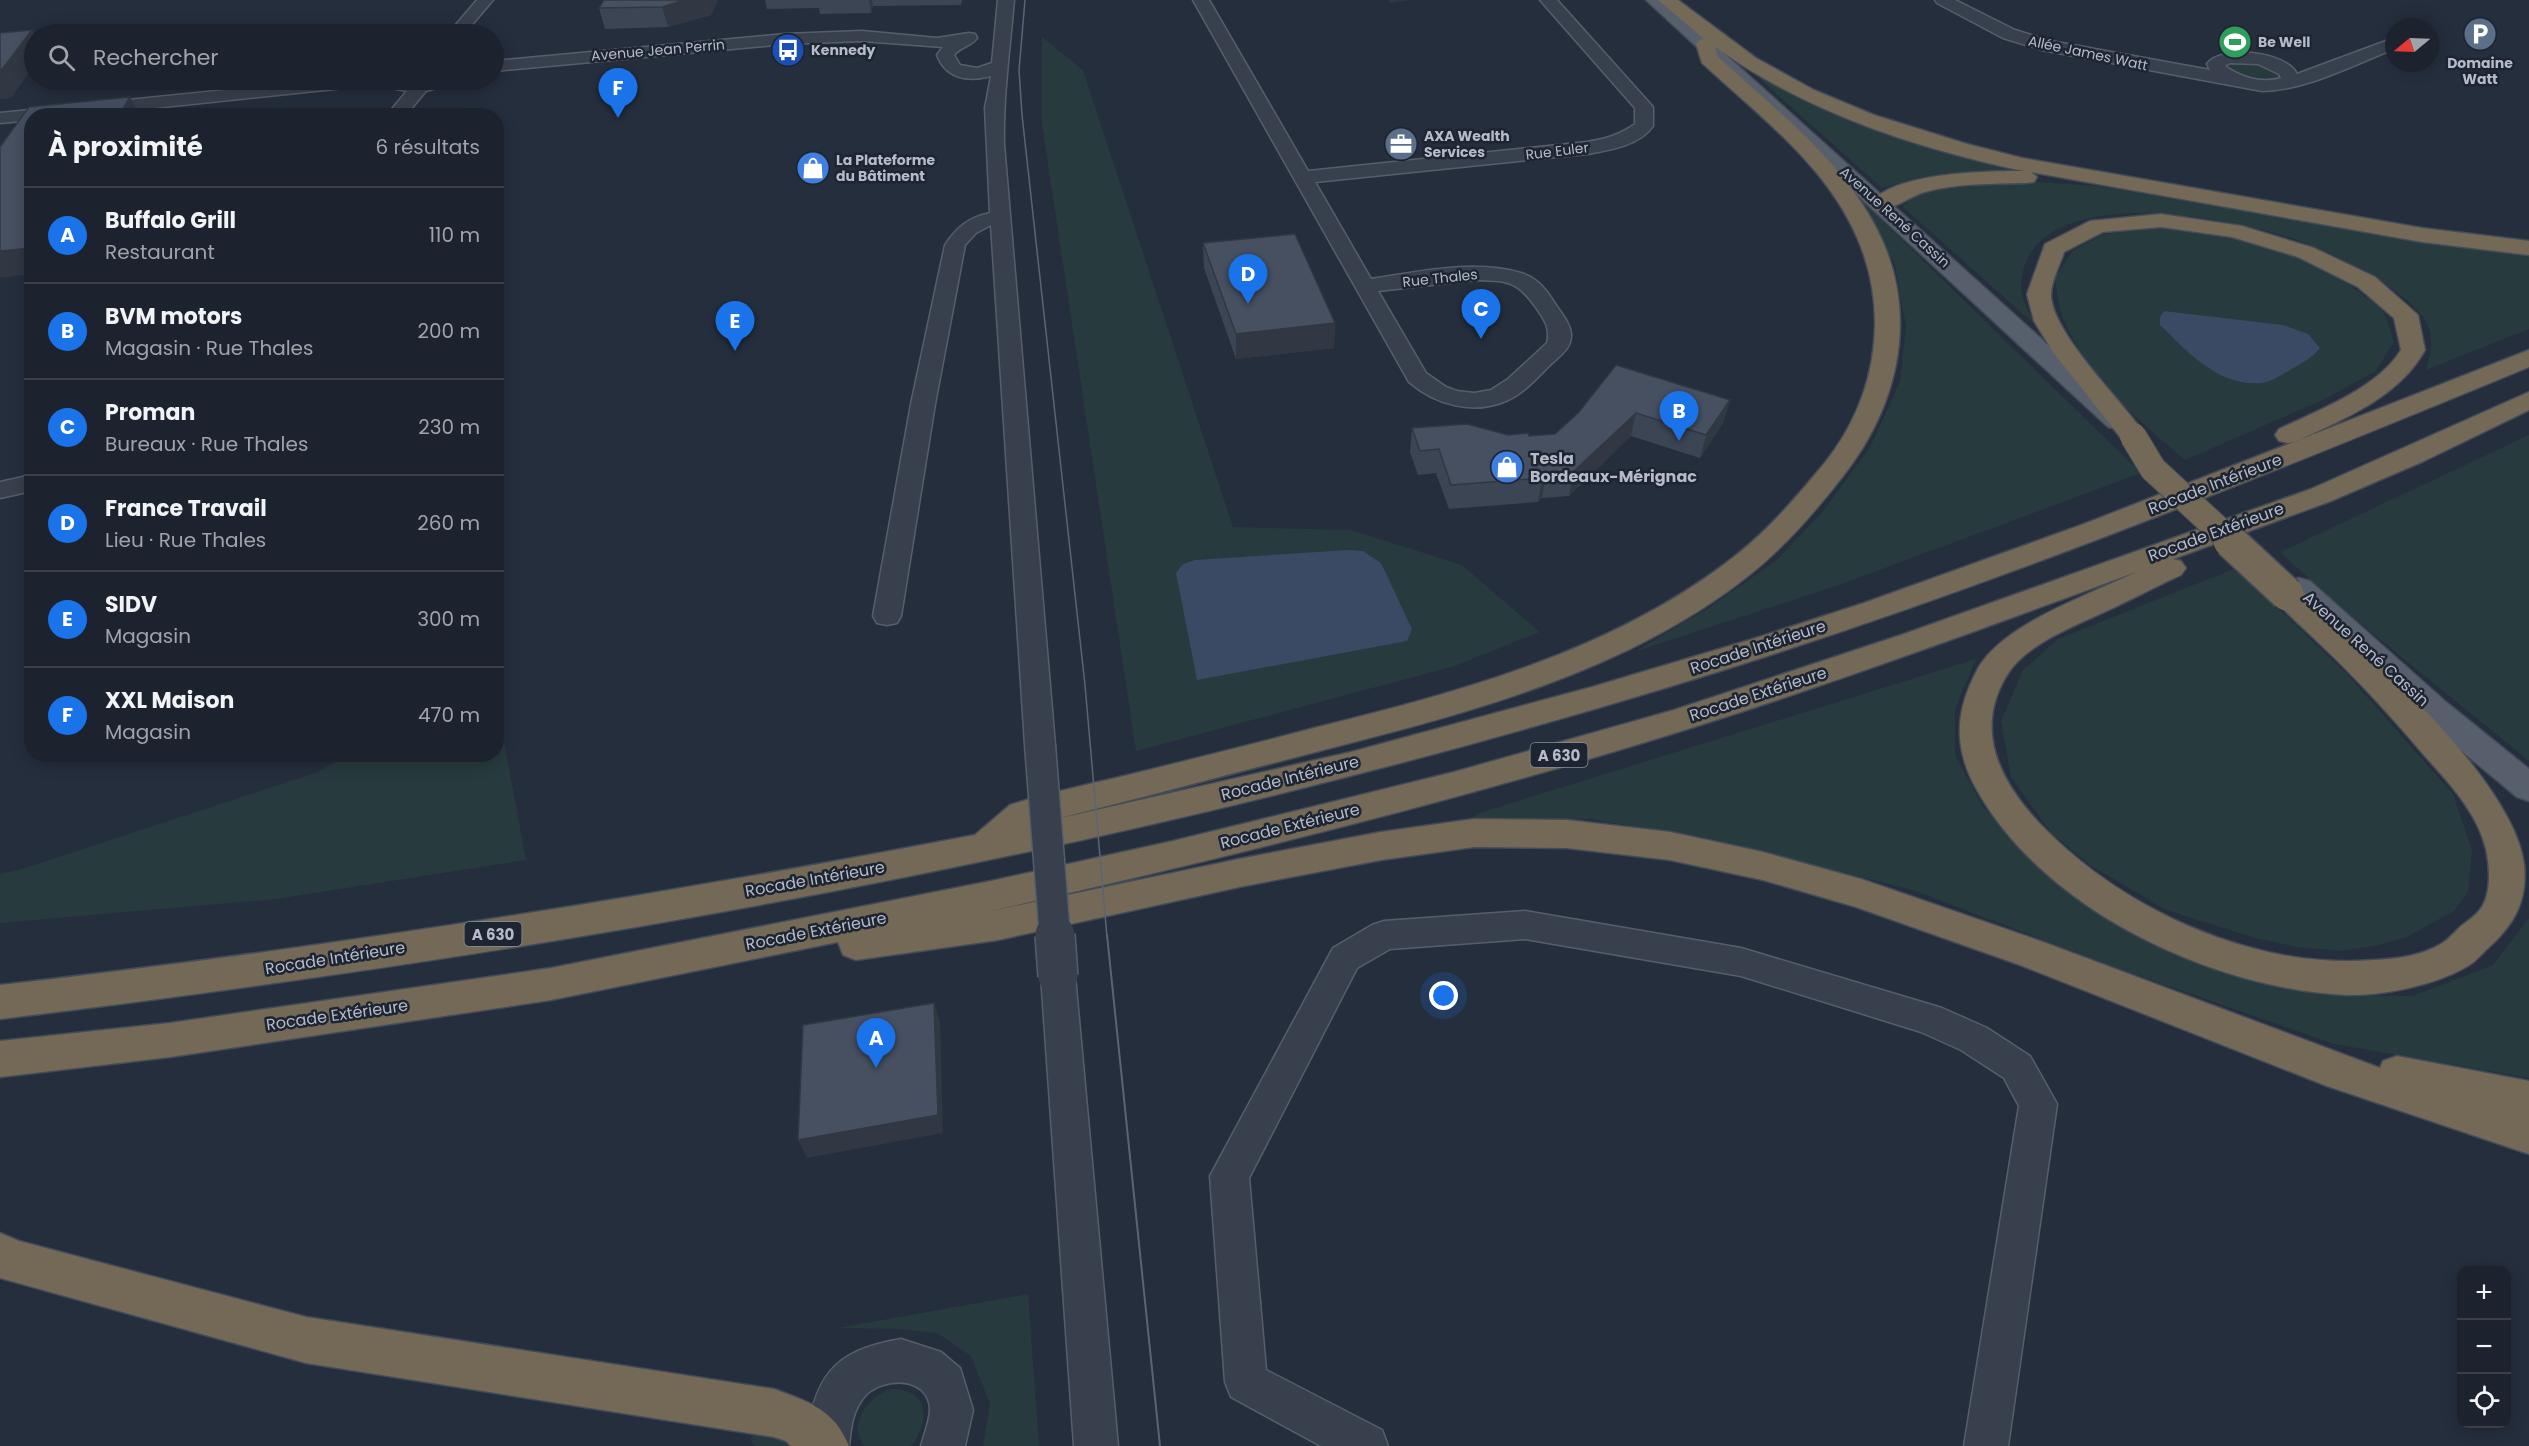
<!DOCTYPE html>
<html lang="fr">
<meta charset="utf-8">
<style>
body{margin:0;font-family:Poppins,sans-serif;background:#252a36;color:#f1f3f6}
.controls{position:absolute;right:18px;bottom:18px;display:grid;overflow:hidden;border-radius:12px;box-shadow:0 3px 15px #0003}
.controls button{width:54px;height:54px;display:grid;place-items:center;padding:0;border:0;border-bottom:2px solid #3a3f4a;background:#1c222e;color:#f1f3f6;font:30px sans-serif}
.compass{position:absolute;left:2385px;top:18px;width:54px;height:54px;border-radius:50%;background:#1c222e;box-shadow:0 3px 15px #0003;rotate:251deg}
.you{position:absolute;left:1444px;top:996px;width:21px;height:21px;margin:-15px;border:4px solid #fff;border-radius:50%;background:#1a73e8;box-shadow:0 0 0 9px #1a73e833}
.badge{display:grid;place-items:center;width:39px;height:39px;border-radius:50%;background:#1a73e8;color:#fff;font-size:20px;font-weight:700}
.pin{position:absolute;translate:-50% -50px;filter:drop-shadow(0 2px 3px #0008)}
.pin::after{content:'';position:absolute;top:32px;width:21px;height:18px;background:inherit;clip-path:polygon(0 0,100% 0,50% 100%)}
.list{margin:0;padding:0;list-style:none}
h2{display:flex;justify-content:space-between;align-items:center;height:78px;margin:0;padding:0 24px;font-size:26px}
h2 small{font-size:20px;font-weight:400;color:#a0a4aa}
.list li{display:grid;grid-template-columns:39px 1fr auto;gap:18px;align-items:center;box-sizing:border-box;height:96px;padding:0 24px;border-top:2px solid #3a3f4a}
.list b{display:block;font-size:22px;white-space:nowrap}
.list p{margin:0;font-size:20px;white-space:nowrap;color:#a0a4aa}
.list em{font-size:20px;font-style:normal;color:#a0a4aa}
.icon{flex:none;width:33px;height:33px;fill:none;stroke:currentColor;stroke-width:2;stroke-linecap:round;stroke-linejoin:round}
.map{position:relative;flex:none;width:2529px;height:1446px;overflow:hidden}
.search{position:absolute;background:#1c222e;box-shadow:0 3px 15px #0003;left:24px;top:24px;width:480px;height:66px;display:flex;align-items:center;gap:15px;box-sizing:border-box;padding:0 21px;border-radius:33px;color:#a0a4aa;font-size:22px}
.panel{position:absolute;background:#1c222e;box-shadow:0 3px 15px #0003;left:24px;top:108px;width:480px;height:654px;border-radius:24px}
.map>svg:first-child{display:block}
.green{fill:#273a3e}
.water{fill:#3a4964}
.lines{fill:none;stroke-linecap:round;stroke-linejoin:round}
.minor-casing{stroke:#575e6b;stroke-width:3}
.major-casing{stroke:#424956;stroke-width:3}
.highway-casing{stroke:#444b58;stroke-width:3}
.minor{fill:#39404d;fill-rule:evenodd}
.major{fill:#575f6d;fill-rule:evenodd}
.highway{fill:#736956;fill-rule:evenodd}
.tram-far1{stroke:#5b6474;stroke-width:1.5}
.tram{stroke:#5b6474;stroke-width:2}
.minor-bridge-far1-casing{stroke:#575e6b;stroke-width:33;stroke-linecap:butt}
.minor-bridge-casing{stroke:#575e6b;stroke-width:42;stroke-linecap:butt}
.highway-bridge-far1-casing{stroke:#444b58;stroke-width:28;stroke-linecap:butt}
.highway-bridge-casing{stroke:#444b58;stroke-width:36;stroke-linecap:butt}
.minor-bridge-far1{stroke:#39404d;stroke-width:30}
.minor-bridge{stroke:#39404d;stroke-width:39}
.highway-bridge-far1{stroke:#736956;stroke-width:26}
.highway-bridge{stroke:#736956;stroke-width:33}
.wall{fill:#3c4553}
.shaded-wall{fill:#313844}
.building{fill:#465061;stroke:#313844;stroke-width:1.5}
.labels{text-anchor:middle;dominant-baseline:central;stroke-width:5;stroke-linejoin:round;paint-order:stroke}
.far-poi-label{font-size:14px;font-weight:bold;fill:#b5bbc8;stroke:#1e2532;text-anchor:start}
.far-street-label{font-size:14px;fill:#b5bbc8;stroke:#1e2532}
.shield{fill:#1e2532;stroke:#888e9b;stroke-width:1.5}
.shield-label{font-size:15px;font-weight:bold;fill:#b5bbc8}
.poi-label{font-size:16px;font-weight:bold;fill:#b5bbc8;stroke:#1e2532;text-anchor:start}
.street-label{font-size:16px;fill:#b5bbc8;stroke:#1e2532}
</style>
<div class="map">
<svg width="2529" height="1446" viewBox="0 0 2529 1446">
<rect width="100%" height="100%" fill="#252e3d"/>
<path class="green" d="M 1042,37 L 1083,70 L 1233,527 L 1351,530 L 1462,565 L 1540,632 L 1455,666 L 1136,751 L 1042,124 Z
M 2236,62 L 2259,63 L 2280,74 L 2280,77 C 2265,84 2237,80 2229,66 Z
M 1743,64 L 1785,89 L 2024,170 L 1921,177 L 1882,188 Z
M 2039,182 L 2096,186 L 2402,237 L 2529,253 L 2529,329 L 2426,370 C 2431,353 2435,335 2424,318 C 2400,286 2334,253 2297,240 C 2233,217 2029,177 2021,284 C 2020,296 2029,312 2033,323 L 1903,207 L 1915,195 L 1948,188 Z
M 1861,200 L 2141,473 L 1839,585 L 1634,652 L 1707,609 L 1777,560 L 1823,511 L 1870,447 L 1900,382 L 1906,327 L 1895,265 Z
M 2149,227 C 2224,233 2301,246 2362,294 C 2368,299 2379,305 2383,312 C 2388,320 2391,333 2394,342 L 2376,371 L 2323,400 L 2185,460 C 2137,420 2087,377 2063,318 C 2058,306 2057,291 2055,278 L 2072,251 L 2101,235 Z
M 2529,435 L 2529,761 L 2338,605 L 2280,552 Z
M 2236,568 L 2347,674 L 2453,794 L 2472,850 L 2468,892 L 2454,911 L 2407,937 L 2374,946 L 2340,951 L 2297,947 L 2255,938 L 2166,910 L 2090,865 L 2052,834 L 2011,777 L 2001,721 L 2023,670 L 2058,639 Z
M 1976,659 L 1955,709 L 1955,755 L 1982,805 L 2034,865 L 2121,929 L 2224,973 L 2323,995 L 2413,996 L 2493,965 L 2529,918 L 2529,1078 L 2334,1044 L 2125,971 L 1913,890 L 1699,837 L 1589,819 L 1475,823 L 1476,814 Z
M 497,703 L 526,860 L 276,899 L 0,923 L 0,874 L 22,869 L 318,772 L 346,755 L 496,754 Z
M 1028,1294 L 1039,1446 L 983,1446 L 990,1404 L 971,1356 L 937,1333 L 897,1329 L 838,1328 Z
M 890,1389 C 928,1388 932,1420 911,1446 L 864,1446 C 847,1423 868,1398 890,1389 Z
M 760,1426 L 795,1446 L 755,1446 L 750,1440 Z"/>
<path class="water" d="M 2164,311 L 2283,325 L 2308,334 L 2320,348 C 2312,358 2302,363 2290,370 C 2282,375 2271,382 2261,383 C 2218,387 2188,352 2160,325 L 2160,317 Z
M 1348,550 L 1363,551 L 1381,563 L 1412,629 L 1407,641 L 1197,680 L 1176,573 L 1183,564 L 1195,560 Z"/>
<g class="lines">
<defs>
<path id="minor" d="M 477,0 L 493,0 L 464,34 L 448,34 Z
M 998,0 L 1014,0 C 1010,48 1003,96 1004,144 L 1055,745 L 1051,753 L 1040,756 L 1029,753 L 1025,745 L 991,225 L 976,233 L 965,245 L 935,404 L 901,616 L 897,623 L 887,625 L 877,623 L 873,616 L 911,404 L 945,245 C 957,227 968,218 990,213 L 985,108 L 991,76 C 968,82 946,79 937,55 L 943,47 L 862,41 L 785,44 L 494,71 L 494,61 L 785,34 L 862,31 L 937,38 L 969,33 L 975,34 L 977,38 C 972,46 960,47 954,55 L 960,65 L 977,68 L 992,63 Z
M 1193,0 L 1209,0 L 1308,171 L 1587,142 C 1605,139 1620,135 1635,124 L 1635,108 L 1540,0 L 1557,0 L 1653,107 L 1653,126 C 1639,146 1609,150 1587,154 L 1315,182 L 1371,279 C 1419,272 1473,259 1521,273 C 1537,278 1545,288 1554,302 C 1560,312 1570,322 1571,334 C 1572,349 1558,357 1549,366 C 1536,379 1523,394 1506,401 C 1473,415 1436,405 1409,382 ZM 1475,280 C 1511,281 1518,281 1539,312 C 1546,322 1550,330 1547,343 L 1508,379 L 1491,390 L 1474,393 L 1457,391 L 1446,387 L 1426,373 L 1378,291 Z
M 1935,0 L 1955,0 L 2015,30 L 2051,41 L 2210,70 L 2207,64 C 2222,44 2287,52 2297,74 L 2394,38 L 2394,49 C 2353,65 2307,90 2262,91 L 2042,50 L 2003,38 L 1937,3 ZM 2230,63 L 2258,64 L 2279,74 L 2281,78 C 2262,84 2240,77 2225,66 Z
M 326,80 L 382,80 L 379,84 L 373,85 L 78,116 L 32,116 L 32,120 L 0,123 L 0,113 Z
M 386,80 L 454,80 L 451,84 L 426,91 L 405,116 L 386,116 L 407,91 L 392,88 Z
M 32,475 L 32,491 L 0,498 L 0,482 Z
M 1525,911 L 1741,948 L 1942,1008 L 1987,1028 L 2030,1056 L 2057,1104 L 2008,1446 L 1964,1446 L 2019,1106 L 2004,1078 L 1961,1050 L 1921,1032 L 1741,976 L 1525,939 L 1390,949 L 1357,968 L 1249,1178 L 1266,1370 L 1382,1430 L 1388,1446 L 1321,1446 L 1231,1397 L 1225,1382 L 1210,1176 L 1333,948 L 1372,925 L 1384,921 Z
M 1058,961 L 1070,966 L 1075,976 L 1118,1446 L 1074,1446 L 1041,976 L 1046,966 Z
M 901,1339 L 941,1352 L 960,1368 L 973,1410 L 965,1446 L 921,1446 C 924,1435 930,1420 930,1409 C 928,1375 881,1377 864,1397 C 852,1412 851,1428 849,1446 L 805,1446 C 815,1378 830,1351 901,1339 Z"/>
<path id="major" d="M 1646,0 L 1665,0 L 2126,415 L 2130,421 L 2126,427 L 2117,429 L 2108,427 Z
M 2299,578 L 2310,581 L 2446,702 L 2529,769 L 2529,801 L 2517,797 L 2422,718 L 2288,595 L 2284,588 L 2288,581 Z"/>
<path id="highway" d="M 1658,0 L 1678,0 L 1756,58 L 1814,90 L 1874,115 L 1967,144 L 2022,158 L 2422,228 L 2529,241 L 2529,255 L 2422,242 L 2031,172 L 2037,177 L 2034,182 L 2026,183 C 1992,184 1957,183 1925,192 C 1907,197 1891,213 1873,209 L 1870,204 C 1892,172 1988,171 2024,171 C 1915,148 1806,112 1715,47 L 1718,57 C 1777,111 1850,166 1883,242 C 1918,323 1896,409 1843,476 C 1815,512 1785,547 1748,576 C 1623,675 1459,715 1308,754 C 1223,776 1138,799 1052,820 L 1351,752 L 1592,687 L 1753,639 L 1864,603 L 2084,524 L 2529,350 L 2529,367 C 2245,484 1960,599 1665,688 C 1123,853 562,951 0,1019 L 0,985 C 327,948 651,897 975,835 L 1010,805 C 1047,793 1086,785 1124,776 C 1189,760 1254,744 1318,727 C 1460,692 1608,652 1726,563 C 1764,535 1794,500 1823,465 C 1881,394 1892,299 1848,219 C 1815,157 1753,110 1702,63 L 1696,44 L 1699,40 L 1704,39 Z
M 2161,214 L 2242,226 L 2314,248 L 2375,277 L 2418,315 L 2425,350 C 2399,397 2344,419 2297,441 L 2288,443 L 2279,441 L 2275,435 L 2279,429 C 2317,411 2378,388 2401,350 L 2394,318 L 2358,287 L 2298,257 L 2232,237 L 2161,227 L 2103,232 L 2064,252 C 2060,265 2050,283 2051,297 C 2055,337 2122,400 2146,436 L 2142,442 L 2133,444 L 2124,442 L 2053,352 L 2034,321 L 2027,294 L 2045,244 L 2090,221 Z
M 2529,392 L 2529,410 L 2424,461 L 2331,501 L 2173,559 L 2181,561 L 2186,568 L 2181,575 C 2159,585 2136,597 2113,608 C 2080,624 2027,642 2007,675 C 1972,732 2002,785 2043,827 C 2125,911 2256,970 2374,960 C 2396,959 2421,956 2441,944 C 2448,940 2454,933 2460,927 C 2466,922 2474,917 2479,911 C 2492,896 2490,867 2486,849 C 2477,812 2449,783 2424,755 C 2391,716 2357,679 2320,644 C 2304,628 2284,613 2272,594 L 2276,587 L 2287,584 L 2298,587 C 2360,645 2515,781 2524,865 C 2528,902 2513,926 2487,949 C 2481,955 2474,963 2466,967 C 2435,985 2383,996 2347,995 C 2212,989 2044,910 1977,790 C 1957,755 1954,722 1970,685 C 1974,677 1977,668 1983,661 C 2014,620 2089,595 2136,572 C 1990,626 1843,680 1694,727 C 1463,800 1227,857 991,911 L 1244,858 L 1381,832 L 1474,819 L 1567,820 L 1670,832 L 1763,852 L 1861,879 L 2046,943 L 2380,1068 L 2383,1061 L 2397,1056 L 2529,1081 L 2529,1154 L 2327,1086 L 2020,965 L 1856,907 L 1763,880 L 1670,860 L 1567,848 L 1474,847 L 1381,860 L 1244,886 L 998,940 L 856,960 L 843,955 L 838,942 L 551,1000 L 170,1057 L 0,1077 L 0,1041 L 170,1023 L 551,968 L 991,881 L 1173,841 L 1454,772 L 1674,710 L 1904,634 L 2311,489 Z
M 0,1233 L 19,1241 L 306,1317 L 774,1389 C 809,1402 834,1409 849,1446 L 791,1446 L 786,1441 L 774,1437 L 306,1363 L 0,1278 Z"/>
</defs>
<use href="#minor" class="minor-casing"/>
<use href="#major" class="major-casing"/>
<use href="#highway" class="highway-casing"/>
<use href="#minor" class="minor"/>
<use href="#major" class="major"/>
<use href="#highway" class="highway"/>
<path class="tram-far1" d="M 1025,0 L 1019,70 L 1022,115 L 1085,685 L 1107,937"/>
<path class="tram" d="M 1107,935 L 1160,1446"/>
<defs>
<path id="minor-bridge-far1" d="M 1040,745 L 1055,937"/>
<path id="minor-bridge" d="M 1055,935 L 1058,976"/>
<path id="highway-bridge-far1" d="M 2133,436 L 2153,469 L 2232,542"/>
<path id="highway-bridge" d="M 2230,541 L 2287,594"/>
</defs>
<use href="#minor-bridge-far1" class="minor-bridge-far1-casing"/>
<use href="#minor-bridge" class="minor-bridge-casing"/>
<use href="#highway-bridge-far1" class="highway-bridge-far1-casing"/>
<use href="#highway-bridge" class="highway-bridge-casing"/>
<use href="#minor-bridge-far1" class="minor-bridge-far1"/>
<use href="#minor-bridge" class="minor-bridge"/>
<use href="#highway-bridge-far1" class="highway-bridge-far1"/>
<use href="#highway-bridge" class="highway-bridge"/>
</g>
<path class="wall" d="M 604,0 L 718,0 L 711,15 L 668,27 L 605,29 L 599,8 Z
M 765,0 L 962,0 L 961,5 L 873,6 L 871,13 L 820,14 L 819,8 L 767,9 Z
M 1203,243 L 1335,323 L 1334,348 L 1236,359 L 1204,268 Z
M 1730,400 L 1723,423 L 1700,458 L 1631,436 L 1569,496 L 1542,498 L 1538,502 L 1449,509 L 1436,473 L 1418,475 L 1410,452 L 1412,428 L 1529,436 L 1555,434 L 1579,412 Z"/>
<path class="shaded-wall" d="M 685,0 L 718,0 L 711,15 L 668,27 L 662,7 Z
M 869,0 L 872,0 L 873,6 L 871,13 Z
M 1390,0 L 1411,0 L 1389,3 Z
M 32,30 L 35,34 L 34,66 L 11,98 L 0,99 L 0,72 Z
M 130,97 L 140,116 L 119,116 Z
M 32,248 L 32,274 L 0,278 L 0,251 Z
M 1335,323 L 1334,348 L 1236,359 L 1236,334 Z
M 1730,400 L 1723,423 L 1700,458 L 1706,435 Z
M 1636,413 L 1631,436 L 1569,496 L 1573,472 Z
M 1546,474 L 1542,498 L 1538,502 L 1542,478 Z
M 934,1003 L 940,1022 L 943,1133 L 807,1158 L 798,1140 Z"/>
<path class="building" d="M 604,0 L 685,0 L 662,7 L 599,8 Z
M 32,30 L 0,72 L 0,33 Z
M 130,97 L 119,116 L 32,116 L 32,248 L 0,251 L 0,147 L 29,107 Z
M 1295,234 L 1335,323 L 1236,334 L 1203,243 Z
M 1616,365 L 1730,400 L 1706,435 L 1636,413 L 1573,472 L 1546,474 L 1542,478 L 1451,485 L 1439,449 L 1420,451 L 1412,428 L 1467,424 L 1508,435 L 1528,433 L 1529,436 L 1555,434 L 1579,412 Z
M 934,1003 L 938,1115 L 798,1140 L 803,1025 Z"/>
<defs>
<symbol id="parking-disc" viewBox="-11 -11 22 22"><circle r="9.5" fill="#5c6f8a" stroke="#1e2532"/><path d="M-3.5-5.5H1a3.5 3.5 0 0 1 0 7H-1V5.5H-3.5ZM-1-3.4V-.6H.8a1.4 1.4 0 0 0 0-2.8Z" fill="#fff"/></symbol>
<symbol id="stadium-disc" viewBox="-11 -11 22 22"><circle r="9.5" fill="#2e9e5b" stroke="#1e2532"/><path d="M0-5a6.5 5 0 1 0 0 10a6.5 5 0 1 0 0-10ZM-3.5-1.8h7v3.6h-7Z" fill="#fff"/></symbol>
<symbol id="bus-disc" viewBox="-11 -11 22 22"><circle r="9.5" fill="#1a4fb4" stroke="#1e2532"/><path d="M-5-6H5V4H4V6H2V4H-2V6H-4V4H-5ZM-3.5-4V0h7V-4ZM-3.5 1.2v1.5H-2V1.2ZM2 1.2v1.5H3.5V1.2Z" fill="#fff"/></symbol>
<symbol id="office-disc" viewBox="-11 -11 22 22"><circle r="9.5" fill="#5c6f8a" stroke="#1e2532"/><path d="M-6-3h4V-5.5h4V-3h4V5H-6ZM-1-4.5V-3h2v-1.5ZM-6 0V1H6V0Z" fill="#fff"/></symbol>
<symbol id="shop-disc" viewBox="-11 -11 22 22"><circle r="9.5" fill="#3f7fe0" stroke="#1e2532"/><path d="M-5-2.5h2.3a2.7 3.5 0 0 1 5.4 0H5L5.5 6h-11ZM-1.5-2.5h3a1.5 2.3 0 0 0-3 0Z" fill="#fff"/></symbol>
</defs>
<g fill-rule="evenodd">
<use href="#parking-disc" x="2461" y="15" width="38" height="38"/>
<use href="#stadium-disc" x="2216" y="23" width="38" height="38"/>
<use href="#bus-disc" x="769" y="31" width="38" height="38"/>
<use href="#office-disc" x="1382" y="125" width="38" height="38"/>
<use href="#shop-disc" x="794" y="149" width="38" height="38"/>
<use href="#shop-disc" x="1488" y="448" width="38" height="38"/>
</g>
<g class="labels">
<g class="far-poi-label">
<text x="2258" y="42">Be Well</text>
<text x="811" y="50">Kennedy</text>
<text x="2480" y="63" text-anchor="middle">Domaine<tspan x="2480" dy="16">Watt</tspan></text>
<text x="1424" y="136">AXA Wealth<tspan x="1424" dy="16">Services</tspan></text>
<text x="836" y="160">La Plateforme<tspan x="836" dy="16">du Bâtiment</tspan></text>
</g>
<g class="far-street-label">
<text transform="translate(658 50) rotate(-5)">Avenue Jean Perrin</text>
<text transform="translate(2088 53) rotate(12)">Allée James Watt</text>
<text transform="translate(1557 151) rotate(-7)">Rue Euler</text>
<text transform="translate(1895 217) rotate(42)">Avenue René Cassin</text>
<text transform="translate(1440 278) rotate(-6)">Rue Thales</text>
</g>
<g class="shield">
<rect x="1530.5" y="743" width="57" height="24" rx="4.5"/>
<rect x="464.5" y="922" width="57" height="24" rx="4.5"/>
</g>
<g class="shield-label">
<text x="1559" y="755">A 630</text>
<text x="493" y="934">A 630</text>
</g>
<g class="poi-label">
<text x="1530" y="458">Tesla<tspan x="1530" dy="18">Bordeaux-Mérignac</tspan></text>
</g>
<g class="street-label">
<text transform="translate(2215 484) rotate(-21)">Rocade Intérieure</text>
<text transform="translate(2216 532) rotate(-20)">Rocade Extérieure</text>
<text transform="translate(1758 647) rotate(-18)">Rocade Intérieure</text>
<text transform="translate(2366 649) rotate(42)">Avenue René Cassin</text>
<text transform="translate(1758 694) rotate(-18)">Rocade Extérieure</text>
<text transform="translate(1290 778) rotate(-14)">Rocade Intérieure</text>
<text transform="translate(1290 826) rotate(-14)">Rocade Extérieure</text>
<text transform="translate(815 879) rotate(-10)">Rocade Intérieure</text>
<text transform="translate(816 931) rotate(-11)">Rocade Extérieure</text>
<text transform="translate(335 958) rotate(-9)">Rocade Intérieure</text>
<text transform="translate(337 1015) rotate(-8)">Rocade Extérieure</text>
</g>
</g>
</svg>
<div class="controls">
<button>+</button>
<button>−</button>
<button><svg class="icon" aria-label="locate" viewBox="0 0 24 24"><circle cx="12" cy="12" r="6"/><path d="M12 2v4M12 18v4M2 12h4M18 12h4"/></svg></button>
</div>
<svg class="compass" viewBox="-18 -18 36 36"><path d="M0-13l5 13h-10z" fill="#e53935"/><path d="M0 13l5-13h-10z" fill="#a0a4aa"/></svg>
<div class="you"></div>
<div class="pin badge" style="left:876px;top:1068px">A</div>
<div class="pin badge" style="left:1679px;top:441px">B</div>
<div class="pin badge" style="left:1481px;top:339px">C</div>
<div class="pin badge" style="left:1248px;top:304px">D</div>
<div class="pin badge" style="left:735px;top:351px">E</div>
<div class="pin badge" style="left:618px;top:118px">F</div>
<div class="search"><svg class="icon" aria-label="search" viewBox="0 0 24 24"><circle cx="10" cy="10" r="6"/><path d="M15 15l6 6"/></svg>Rechercher</div>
<section class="panel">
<h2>À proximité<small>6 résultats</small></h2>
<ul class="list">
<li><span class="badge">A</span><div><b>Buffalo Grill</b><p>Restaurant</p></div><em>110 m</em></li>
<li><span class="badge">B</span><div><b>BVM motors</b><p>Magasin · Rue Thales</p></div><em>200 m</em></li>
<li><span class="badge">C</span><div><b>Proman</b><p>Bureaux · Rue Thales</p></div><em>230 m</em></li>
<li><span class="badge">D</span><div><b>France Travail</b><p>Lieu · Rue Thales</p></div><em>260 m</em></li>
<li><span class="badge">E</span><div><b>SIDV</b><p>Magasin</p></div><em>300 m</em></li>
<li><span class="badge">F</span><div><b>XXL Maison</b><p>Magasin</p></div><em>470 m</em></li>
</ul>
</section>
</div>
